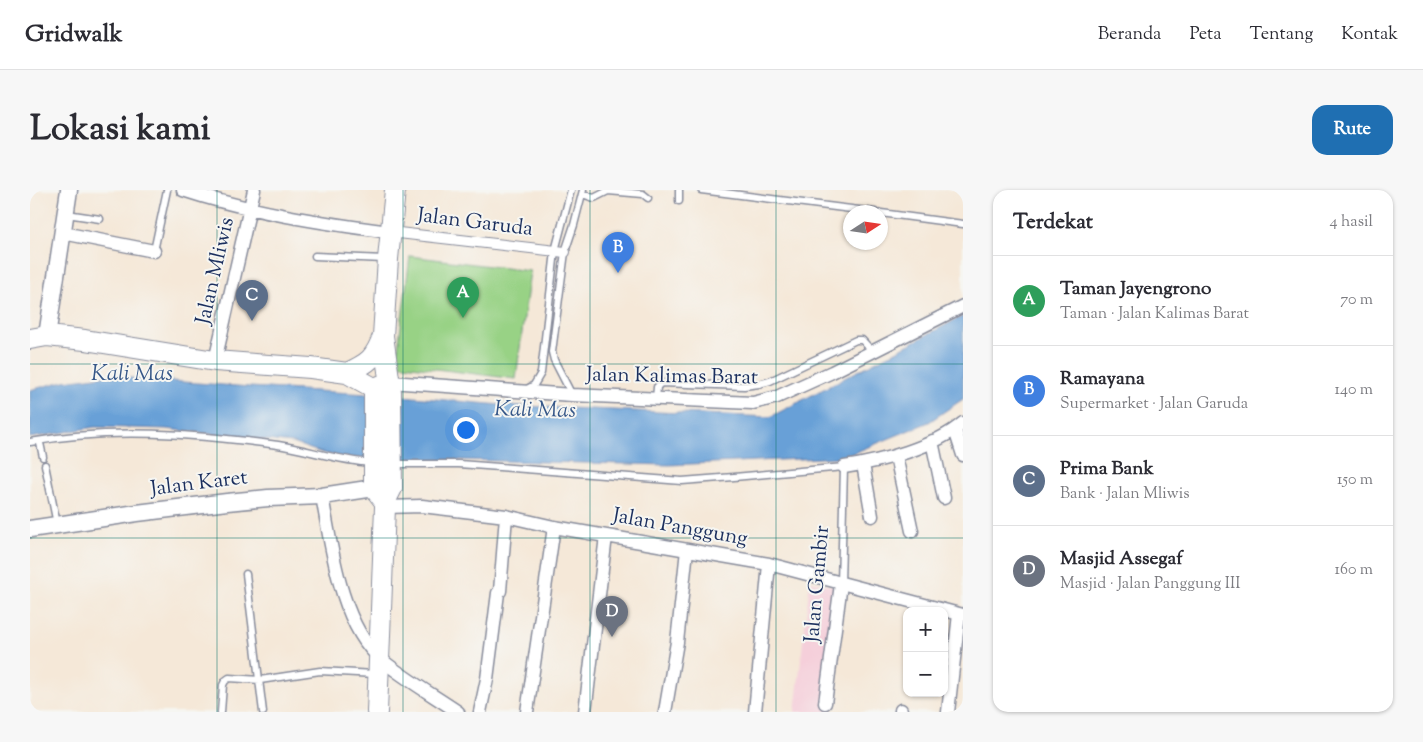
<!DOCTYPE html>
<html lang="id">
<meta charset="utf-8">
<style>
body{margin:0;font-family:"Sorts Mill Goudy",serif;background:#f7f7f7;color:#2b2b33}
.controls{position:absolute;right:15px;bottom:15px;display:grid;overflow:hidden;border-radius:10px;box-shadow:0 1px 4px #0004}
.controls button{width:45px;height:45px;display:grid;place-items:center;padding:0;border:0;border-bottom:1px solid #e1e1e2;background:#fff;color:#2b2b33;font:25px sans-serif}
.compass{position:absolute;left:813px;top:15px;width:45px;height:45px;border-radius:50%;background:#fff;box-shadow:0 1px 4px #0004;rotate:78deg}
.you{position:absolute;left:435px;top:239px;width:18px;height:18px;margin:-12px;border:4px solid #fff;border-radius:50%;background:#1a73e8;box-shadow:0 0 0 8px #1a73e833}
.badge{display:grid;place-items:center;width:32px;height:32px;border-radius:50%;background:#1f6fb2;color:#fff;font-size:16px;font-weight:700}
.pin{position:absolute;translate:-50% -41px;filter:drop-shadow(0 1px 2px #0008)}
.pin::after{content:'';position:absolute;top:26px;width:18px;height:15px;background:inherit;clip-path:polygon(0 0,100% 0,50% 100%)}
.list{margin:0;padding:0;list-style:none}
h2{display:flex;justify-content:space-between;align-items:center;height:65px;margin:0;padding:0 20px;font-size:21px}
h2 small{font-size:16px;font-weight:400;color:#7c7c81}
.list li{display:grid;grid-template-columns:32px 1fr auto;gap:15px;align-items:center;box-sizing:border-box;height:90px;padding:0 20px;border-top:1px solid #e1e1e2}
.list b{display:block;font-size:19px;white-space:nowrap}
.list p{margin:0;font-size:16px;white-space:nowrap;color:#7c7c81}
.list em{font-size:16px;font-style:normal;color:#7c7c81}
.map{position:relative;flex:none;width:933px;height:522px;overflow:hidden;border-radius:15px}
header{display:flex;align-items:center;gap:30px;box-sizing:border-box;height:70px;padding:0 25px;background:#fff;border-bottom:1px solid #e1e1e2}
header strong{font-size:24px}
nav{display:flex;gap:28px;margin-inline-start:auto;font-size:18px}
.intro{display:flex;align-items:center;justify-content:space-between;box-sizing:border-box;height:120px;padding:0 30px}
h1{margin:0;font-size:35px}
.button{padding:12px 22px;border-radius:15px;background:#1f6fb2;color:#fff;font-size:18px;font-weight:700}
main{display:flex;gap:30px;padding:0 30px}
aside{flex:1;background:#fff;border-radius:15px;box-shadow:0 1px 4px #0004}
.map>svg:first-child{display:block}
.built{fill:#f5cfda}
.green{fill:#98d285;stroke:#5a8072}
.water{fill:#68a0d7;stroke:#42689a}
.lines{fill:none;stroke-linecap:round;stroke-linejoin:round}
.service-casing{stroke:#888c9b;stroke-width:9}
.pedestrian-casing{stroke:#888c9b;stroke-width:12}
.minor-casing{stroke:#888c9b;stroke-width:15}
.tertiary-casing{stroke:#888c9b;stroke-width:19}
.primary-casing{stroke:#888c9b;stroke-width:22}
.service{stroke:#fff;stroke-width:6}
.pedestrian{stroke:#fff;stroke-width:10}
.minor{stroke:#fff;stroke-width:12}
.tertiary{stroke:#fff;stroke-width:16}
.primary{stroke:#fff;stroke-width:20}
.grid{fill:none;stroke:#0f766e;stroke-width:1;stroke-opacity:0.55}
.labels{text-anchor:middle;dominant-baseline:central;stroke-width:4;stroke-linejoin:round;paint-order:stroke}
.street-label{font-size:21px;fill:#1b2f5e;stroke:#f6f6f2}
.water-label{font-size:22px;font-style:italic;fill:#365788;stroke:#f6f6f2}
</style>
<header>
<strong>Gridwalk</strong>
<nav><a>Beranda</a><a>Peta</a><a>Tentang</a><a>Kontak</a></nav>
</header>
<div class="intro"><h1>Lokasi kami</h1><a class="button">Rute</a></div>
<main>
<div class="map">
<svg width="933" height="522" viewBox="0 0 933 522">
<rect width="100%" height="100%" fill="#f6f6f2"/>
<filter id="ink" filterUnits="userSpaceOnUse"><feTurbulence type="fractalNoise" baseFrequency=".02" numOctaves="2"/><feDisplacementMap in="SourceGraphic" scale="10" xChannelSelector="R" yChannelSelector="G"/><feConvolveMatrix kernelMatrix="1 2 1 2 8 2 1 2 1" color-interpolation-filters="sRGB"/></filter>
<filter id="wash" filterUnits="userSpaceOnUse"><feTurbulence type="fractalNoise" baseFrequency=".0096" numOctaves="4" result="noise"/><feDisplacementMap in="SourceGraphic" scale="20" xChannelSelector="R" yChannelSelector="G"/><feGaussianBlur stdDeviation="1.12" result="paint"/><feColorMatrix in="noise" values="0 0 0 0 0 0 0 0 0 0 0 0 0 0 0 0 0 1.4 0 .05"/><feComposite in="paint" operator="in"/></filter>
<g filter="url(#wash)">
<rect width="100%" height="100%" fill="#f5e8d8"/>
<path class="built" d="M 780,391 L 808,397 L 801,522 L 765,522 Z"/>
<path class="green" d="M 380,66 L 500,81 L 486,189 L 366,174 Z"/>
<path class="water" d="M 933,126 L 933,209 L 899,232 L 814,267 L 639,275 L 431,270 L 372,271 L 312,267 L 292,263 L 263,253 L 136,239 L 65,237 L 0,248 L 0,200 L 34,191 L 74,186 L 220,197 L 372,206 L 471,215 L 740,227 Z"/>
</g>
<g filter="url(#ink)">
<g class="lines">
<defs>
<path id="service" d="M 671,0 L 845,22
M 552,4 L 564,8 L 578,1 L 613,4 L 618,8
M 649,11 L 649,0
M 851,23 L 933,34
M 37,24 L 70,29
M 124,61 L 137,0
M 285,66 L 354,69
M 497,199 L 504,195 L 511,183 L 525,61 L 541,0
M 542,205 L 524,170 L 522,162 L 535,62 L 544,35 L 553,0
M 626,209 L 627,197 L 631,193 L 714,196 L 729,194 L 740,191 L 826,150 L 832,150 L 842,161
M 0,252 C 81,237 166,244 248,255 C 279,260 310,271 342,273
M 10,253 L 13,267
M 363,274 L 429,274 L 652,291 L 704,287 L 814,277 L 811,394
M 15,275 L 27,334
M 216,384 L 233,522
M 191,522 L 193,495 L 195,491 L 199,488 L 230,490 L 290,481 L 345,484"/>
<path id="pedestrian" d="M 360,42 L 535,62"/>
<path id="minor" d="M 153,0 C 220,22 291,33 360,42
M 33,43 L 124,61
M 185,171 L 224,0
M 360,192 L 542,205 L 723,213 L 747,207 L 802,182 L 933,116
M 925,240 L 933,265
M 902,251 L 914,308
M 866,266 L 882,341
M 833,274 L 842,326
M 814,277 C 850,272 905,257 933,233
M 292,306 C 301,355 311,437 352,470 C 375,489 403,505 428,522
M 355,317 L 392,316 L 476,326 L 524,337 L 739,374 L 933,425
M 795,513 L 811,394
M 871,520 L 871,522
M 450,522 L 457,489 L 468,403 L 470,401 L 476,326
M 497,522 L 524,337
M 555,522 L 576,346
M 635,522 L 647,452 L 657,360
M 725,522 L 739,374
M 918,522 L 929,424"/>
<path id="tertiary" d="M 17,146 L 39,0
M 0,339 L 107,323 L 197,312 L 238,308 L 292,306 L 344,298"/>
<path id="primary" d="M 0,149 L 17,146 L 55,150 L 185,171 L 281,178 L 317,183 L 344,198 L 360,192
M 317,183 C 339,173 345,168 353,146
M 344,201 L 344,298 L 355,312 L 355,317 L 347,522
M 355,312 L 362,298 L 361,202 L 353,146 L 358,69 L 365,0"/>
</defs>
<use href="#service" class="service-casing"/>
<use href="#pedestrian" class="pedestrian-casing"/>
<use href="#minor" class="minor-casing"/>
<use href="#tertiary" class="tertiary-casing"/>
<use href="#primary" class="primary-casing"/>
<use href="#service" class="service"/>
<use href="#pedestrian" class="pedestrian"/>
<use href="#minor" class="minor"/>
<use href="#tertiary" class="tertiary"/>
<use href="#primary" class="primary"/>
</g>
</g>
<path class="grid" d="M 187,0 L 187,522M 373,0 L 373,522M 560,0 L 560,522M 746,0 L 746,522M 0,174 L 933,174M 0,348 L 933,348"/>
<g class="labels">
<g class="street-label">
<text transform="translate(445 33) rotate(7)">Jalan Garuda</text>
<text transform="translate(186 81) rotate(-77)">Jalan Mliwis</text>
<text transform="translate(642 187) rotate(1)">Jalan Kalimas Barat</text>
<text transform="translate(169 294) rotate(-7)">Jalan Karet</text>
<text transform="translate(650 338) rotate(10)">Jalan Panggung</text>
<text transform="translate(788 394) rotate(-85)">Jalan Gambir</text>
</g>
<g class="water-label">
<text x="102" y="185">Kali Mas</text>
<text transform="translate(505 221) rotate(1)">Kali Mas</text>
</g>
</g>
</svg>
<div class="controls">
<button>+</button>
<button>−</button>
</div>
<svg class="compass" viewBox="-18 -18 36 36"><path d="M0-13l5 13h-10z" fill="#e53935"/><path d="M0 13l5-13h-10z" fill="#7c7c81"/></svg>
<div class="you"></div>
<div class="pin badge" style="left:433px;top:128px;background:#2e9e5b">A</div>
<div class="pin badge" style="left:588px;top:83px;background:#3f7fe0">B</div>
<div class="pin badge" style="left:222px;top:131px;background:#5c6f8a">C</div>
<div class="pin badge" style="left:582px;top:447px;background:#6b7280">D</div>
</div>
<aside>
<h2>Terdekat<small>4 hasil</small></h2>
<ul class="list">
<li><span class="badge" style="background:#2e9e5b">A</span><div><b>Taman Jayengrono</b><p>Taman · Jalan Kalimas Barat</p></div><em>70 m</em></li>
<li><span class="badge" style="background:#3f7fe0">B</span><div><b>Ramayana</b><p>Supermarket · Jalan Garuda</p></div><em>140 m</em></li>
<li><span class="badge" style="background:#5c6f8a">C</span><div><b>Prima Bank</b><p>Bank · Jalan Mliwis</p></div><em>150 m</em></li>
<li><span class="badge" style="background:#6b7280">D</span><div><b>Masjid Assegaf</b><p>Masjid · Jalan Panggung III</p></div><em>160 m</em></li>
</ul>
</aside>
</main>
